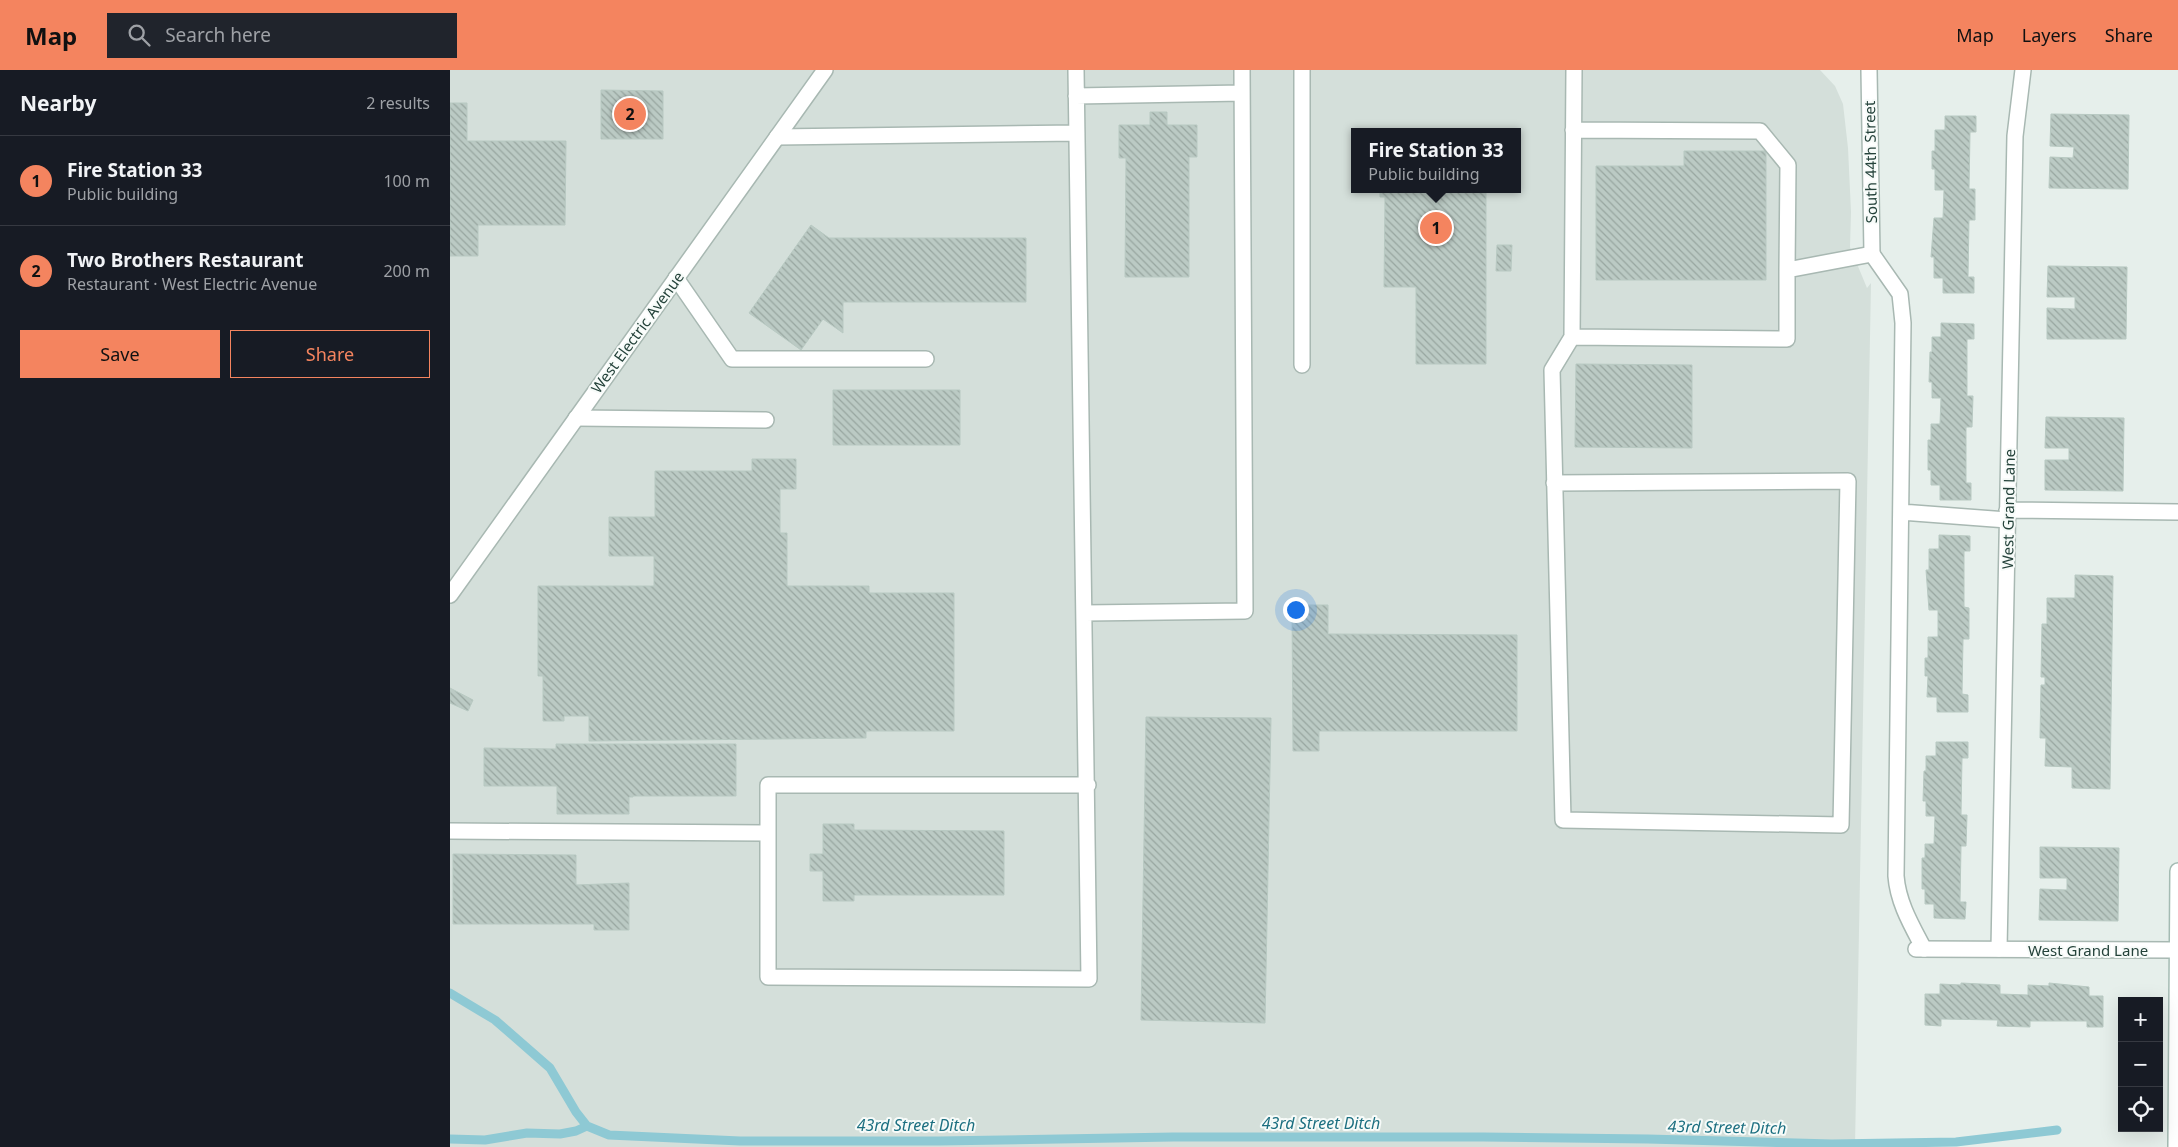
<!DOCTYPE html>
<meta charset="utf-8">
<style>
body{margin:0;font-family:"Noto Sans",sans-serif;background:#20242c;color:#f1f3f6}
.controls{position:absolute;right:15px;bottom:15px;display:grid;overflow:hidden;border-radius:0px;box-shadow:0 5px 20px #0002}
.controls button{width:45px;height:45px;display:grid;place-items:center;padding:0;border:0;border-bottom:1px solid #363941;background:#171b24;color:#f1f3f6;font:25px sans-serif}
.you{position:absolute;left:845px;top:539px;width:18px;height:18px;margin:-12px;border:4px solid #fff;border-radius:50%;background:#1a73e8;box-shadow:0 0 0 8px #1a73e833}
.badge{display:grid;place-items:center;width:32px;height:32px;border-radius:50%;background:#f4845f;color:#111;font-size:16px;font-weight:700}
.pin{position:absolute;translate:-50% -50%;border:2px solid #fff;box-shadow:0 1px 5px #0006}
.popup{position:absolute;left:901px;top:58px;width:170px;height:65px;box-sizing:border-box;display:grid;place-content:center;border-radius:0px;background:#171b24;filter:drop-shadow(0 1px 4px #0005);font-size:16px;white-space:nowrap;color:#9ea1a6}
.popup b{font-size:19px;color:#f1f3f6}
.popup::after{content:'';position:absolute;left:50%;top:100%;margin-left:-10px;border:10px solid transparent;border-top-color:#171b24}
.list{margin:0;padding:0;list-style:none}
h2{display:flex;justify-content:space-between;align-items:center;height:65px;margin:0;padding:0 20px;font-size:21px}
h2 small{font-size:16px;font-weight:400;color:#9ea1a6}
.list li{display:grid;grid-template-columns:32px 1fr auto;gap:15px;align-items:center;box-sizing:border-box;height:90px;padding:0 20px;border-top:1px solid #363941}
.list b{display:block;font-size:19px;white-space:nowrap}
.list p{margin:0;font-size:16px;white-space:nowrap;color:#9ea1a6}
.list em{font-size:16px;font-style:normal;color:#9ea1a6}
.actions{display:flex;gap:10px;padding:15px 20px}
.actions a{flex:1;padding:11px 0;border:1px solid #f4845f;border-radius:0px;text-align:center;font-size:18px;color:#f4845f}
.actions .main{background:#f4845f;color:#111}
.icon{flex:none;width:28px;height:28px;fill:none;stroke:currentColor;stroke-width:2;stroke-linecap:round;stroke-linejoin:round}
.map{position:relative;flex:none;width:1728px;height:1077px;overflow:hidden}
header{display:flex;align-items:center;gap:30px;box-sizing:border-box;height:70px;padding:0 25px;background:#f4845f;color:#111}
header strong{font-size:24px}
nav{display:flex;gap:28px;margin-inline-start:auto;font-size:18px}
.search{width:350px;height:45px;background:#20242c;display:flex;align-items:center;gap:12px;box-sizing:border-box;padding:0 18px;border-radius:0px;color:#9ea1a6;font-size:19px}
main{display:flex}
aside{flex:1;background:#171b24}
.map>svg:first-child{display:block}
.built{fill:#d4dfda;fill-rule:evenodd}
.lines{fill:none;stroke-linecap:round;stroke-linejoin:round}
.stream{stroke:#8ec9d4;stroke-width:9}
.building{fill:url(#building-back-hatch);stroke:#b8c9c2}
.lane-casing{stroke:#a8b8b2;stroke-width:18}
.street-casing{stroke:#a8b8b2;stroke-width:18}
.secondary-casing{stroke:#a4bbb3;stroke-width:18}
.lane{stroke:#fff;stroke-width:15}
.street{stroke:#fff;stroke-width:15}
.secondary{stroke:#fff;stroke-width:15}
.labels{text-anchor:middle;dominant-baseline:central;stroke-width:4;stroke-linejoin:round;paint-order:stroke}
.street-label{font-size:15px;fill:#24423a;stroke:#f7fbf9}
.water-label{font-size:16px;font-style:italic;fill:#1c6f80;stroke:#f7fbf9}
</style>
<header>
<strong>Map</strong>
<div class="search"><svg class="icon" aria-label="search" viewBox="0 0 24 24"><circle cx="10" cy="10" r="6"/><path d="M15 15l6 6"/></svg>Search here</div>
<nav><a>Map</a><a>Layers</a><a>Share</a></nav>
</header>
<main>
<aside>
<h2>Nearby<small>2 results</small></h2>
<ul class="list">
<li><span class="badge">1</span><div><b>Fire Station 33</b><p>Public building</p></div><em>100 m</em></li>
<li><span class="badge">2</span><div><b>Two Brothers Restaurant</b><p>Restaurant · West Electric Avenue</p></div><em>200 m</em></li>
</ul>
<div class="actions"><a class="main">Save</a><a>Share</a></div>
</aside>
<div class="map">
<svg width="1728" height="1077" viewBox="0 0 1728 1077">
<defs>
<pattern id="building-back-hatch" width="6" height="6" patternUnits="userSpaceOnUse" patternTransform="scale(1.25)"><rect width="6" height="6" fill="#bbcac4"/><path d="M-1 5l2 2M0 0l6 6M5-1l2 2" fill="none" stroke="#98a6a0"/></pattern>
</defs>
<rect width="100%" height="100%" fill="#e6efeb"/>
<path class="built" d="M 0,0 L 1370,0 L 1385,16 L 1393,34 L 1398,78 L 1401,142 L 1400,177 L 1417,218 L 1421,213 L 1405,1077 L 0,1077 ZM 905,62 L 1067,62 L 1067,119 L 905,119 Z"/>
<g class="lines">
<path class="stream" d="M 0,923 L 45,950 L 100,998 L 126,1042 L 137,1056 L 159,1065 L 290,1071 L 489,1071 L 723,1067 L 1033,1067 L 1198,1069 L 1382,1074 L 1506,1072 L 1607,1060
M 0,1069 L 35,1070 L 77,1063 L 110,1064 L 126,1061 L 137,1056"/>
</g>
<path class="building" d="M 151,20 L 213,21 L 213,69 L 151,69 Z
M 0,33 L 17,33 L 17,71 L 116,71 L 115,155 L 28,155 L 28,186 L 0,186 Z
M 700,42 L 717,42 L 717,55 L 747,55 L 747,87 L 739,87 L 739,207 L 675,207 L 676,88 L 669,88 L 669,55 L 700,55 Z
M 1601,44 L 1679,45 L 1678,119 L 1599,118 L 1600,87 L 1623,88 L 1624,77 L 1600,76 Z
M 1495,46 L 1526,46 L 1526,62 L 1520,62 L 1519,119 L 1525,119 L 1525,150 L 1519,150 L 1518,207 L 1524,207 L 1524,223 L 1493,223 L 1493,208 L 1484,208 L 1484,187 L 1481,187 L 1484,148 L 1493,148 L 1494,120 L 1485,120 L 1485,99 L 1482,99 L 1482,81 L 1485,81 L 1485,60 L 1495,60 Z
M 1234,81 L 1316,81 L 1316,210 L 1146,210 L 1146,96 L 1234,96 Z
M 930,119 L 1036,119 L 1036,294 L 966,294 L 966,217 L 934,217 L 935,127 L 930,127 Z
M 361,155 L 379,168 L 576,168 L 576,232 L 393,232 L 393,263 L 373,249 L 351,280 L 299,243 Z
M 1047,175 L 1062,175 L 1061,201 L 1046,201 Z
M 1598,196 L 1677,197 L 1676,269 L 1597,269 L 1597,238 L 1625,239 L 1625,227 L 1597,227 Z
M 1491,253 L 1524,254 L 1524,269 L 1517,269 L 1517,326 L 1523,326 L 1522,357 L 1516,357 L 1516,413 L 1521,413 L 1521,430 L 1490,430 L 1490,415 L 1481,415 L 1481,400 L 1478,400 L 1478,370 L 1481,370 L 1481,354 L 1490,354 L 1491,328 L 1482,328 L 1482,312 L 1479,312 L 1480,282 L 1482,282 L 1482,267 L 1491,267 Z
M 1126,294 L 1242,295 L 1242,378 L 1125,377 Z
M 383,320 L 510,320 L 510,375 L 383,375 Z
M 1596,347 L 1674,348 L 1673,421 L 1595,420 L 1595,390 L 1619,390 L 1619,378 L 1595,378 Z
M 302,389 L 346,389 L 346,419 L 330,419 L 330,463 L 337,463 L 337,516 L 419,516 L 419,523 L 504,523 L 504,661 L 416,661 L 416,668 L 139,671 L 139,646 L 114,646 L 114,651 L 93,651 L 93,606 L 88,606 L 88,516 L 204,516 L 204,486 L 159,486 L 159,447 L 205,447 L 205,401 L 302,401 Z
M 1489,465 L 1520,466 L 1520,481 L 1514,481 L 1514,537 L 1519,538 L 1519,569 L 1513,569 L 1512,624 L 1518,625 L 1518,642 L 1487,642 L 1487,627 L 1477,627 L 1478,606 L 1475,606 L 1475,588 L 1478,588 L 1478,567 L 1488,567 L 1488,540 L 1479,540 L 1476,500 L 1479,500 L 1479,479 L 1489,479 Z
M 1625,505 L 1663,506 L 1660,719 L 1622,718 L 1622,697 L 1595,696 L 1596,668 L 1590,668 L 1591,615 L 1595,615 L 1595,607 L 1591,607 L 1592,554 L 1597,554 L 1597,528 L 1625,528 Z
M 842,535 L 878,535 L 878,564 L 1067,565 L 1067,661 L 869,661 L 869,681 L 843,681 Z
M 0,618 L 23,630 L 18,641 L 0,633 Z
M 696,647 L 821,648 L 815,953 L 691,950 Z
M 1486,672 L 1518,672 L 1518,688 L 1512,688 L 1511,745 L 1517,745 L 1516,776 L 1511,776 L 1510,832 L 1516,832 L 1515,849 L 1484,848 L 1484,834 L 1475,834 L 1475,819 L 1472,819 L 1472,788 L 1475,788 L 1475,774 L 1484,774 L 1485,746 L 1476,746 L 1476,731 L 1473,731 L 1474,701 L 1476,701 L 1476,686 L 1486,686 Z
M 106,674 L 286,674 L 286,726 L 183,726 L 183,727 L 179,727 L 179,744 L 107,744 L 107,716 L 34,716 L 34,678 L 106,679 Z
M 373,754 L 404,754 L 404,760 L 554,761 L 554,825 L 404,825 L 404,831 L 373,831 L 373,801 L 360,801 L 360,784 L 373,784 Z
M 1590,777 L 1669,778 L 1668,851 L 1589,850 L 1590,819 L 1617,820 L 1617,808 L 1590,808 Z
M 3,784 L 126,785 L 126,815 L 179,813 L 179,860 L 144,860 L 144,854 L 3,854 Z
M 1511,913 L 1550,915 L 1550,924 L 1578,925 L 1578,915 L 1599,916 L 1599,913 L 1639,917 L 1639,926 L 1653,926 L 1653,957 L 1637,957 L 1637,951 L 1580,951 L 1580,957 L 1547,956 L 1548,950 L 1491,949 L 1491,956 L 1475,955 L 1475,924 L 1490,924 L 1490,914 L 1511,915 Z"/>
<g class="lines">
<defs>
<path id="lane" d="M 626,0 L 639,909 L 318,907 L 318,715 L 638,715
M 852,0 L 852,295
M 1124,0 L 1122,267 L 1337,269 L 1337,200 L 1422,184 L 1450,224 L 1453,253 L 1446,806 C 1448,833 1462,856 1474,879
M 626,26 L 792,23
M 1123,60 L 1310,61 L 1338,95 L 1337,200
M 327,67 L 627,63
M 226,208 L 282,289 L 476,289
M 126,348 L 316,350
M 1104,413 L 1398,411 L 1391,755 L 1113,750 L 1102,300 L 1122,267
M 1557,440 L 1728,442
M 1451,442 L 1557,450
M 635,543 L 795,541 L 792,0
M 0,761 L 318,763
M 1549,879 L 1565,66 L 1573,0"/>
<path id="street" d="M 1419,0 L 1422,184
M 0,525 L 375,0
M 1466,879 L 1726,880"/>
<path id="secondary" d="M 1726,1077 L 1728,801"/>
</defs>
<use href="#lane" class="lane-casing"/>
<use href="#street" class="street-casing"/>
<use href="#secondary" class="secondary-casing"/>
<use href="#lane" class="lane"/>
<use href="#street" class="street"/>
<use href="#secondary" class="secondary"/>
</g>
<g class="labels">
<g class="street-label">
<text transform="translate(1420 92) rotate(-91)">South 44th Street</text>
<text transform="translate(187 262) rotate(-54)">West Electric Avenue</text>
<text transform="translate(1558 439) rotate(-89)">West Grand Lane</text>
<text x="1638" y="880">West Grand Lane</text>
</g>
<g class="water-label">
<text x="871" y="1053">43rd Street Ditch</text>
<text x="466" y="1055">43rd Street Ditch</text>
<text transform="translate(1277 1057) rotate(1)">43rd Street Ditch</text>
</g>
</g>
</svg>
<div class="controls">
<button>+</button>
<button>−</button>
<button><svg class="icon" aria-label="locate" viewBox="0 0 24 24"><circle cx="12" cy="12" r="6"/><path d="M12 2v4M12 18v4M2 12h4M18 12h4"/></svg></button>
</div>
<div class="you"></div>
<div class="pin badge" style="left:986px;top:158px">1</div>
<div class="popup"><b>Fire Station 33</b>Public building</div>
<div class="pin badge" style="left:180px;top:44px">2</div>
</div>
</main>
